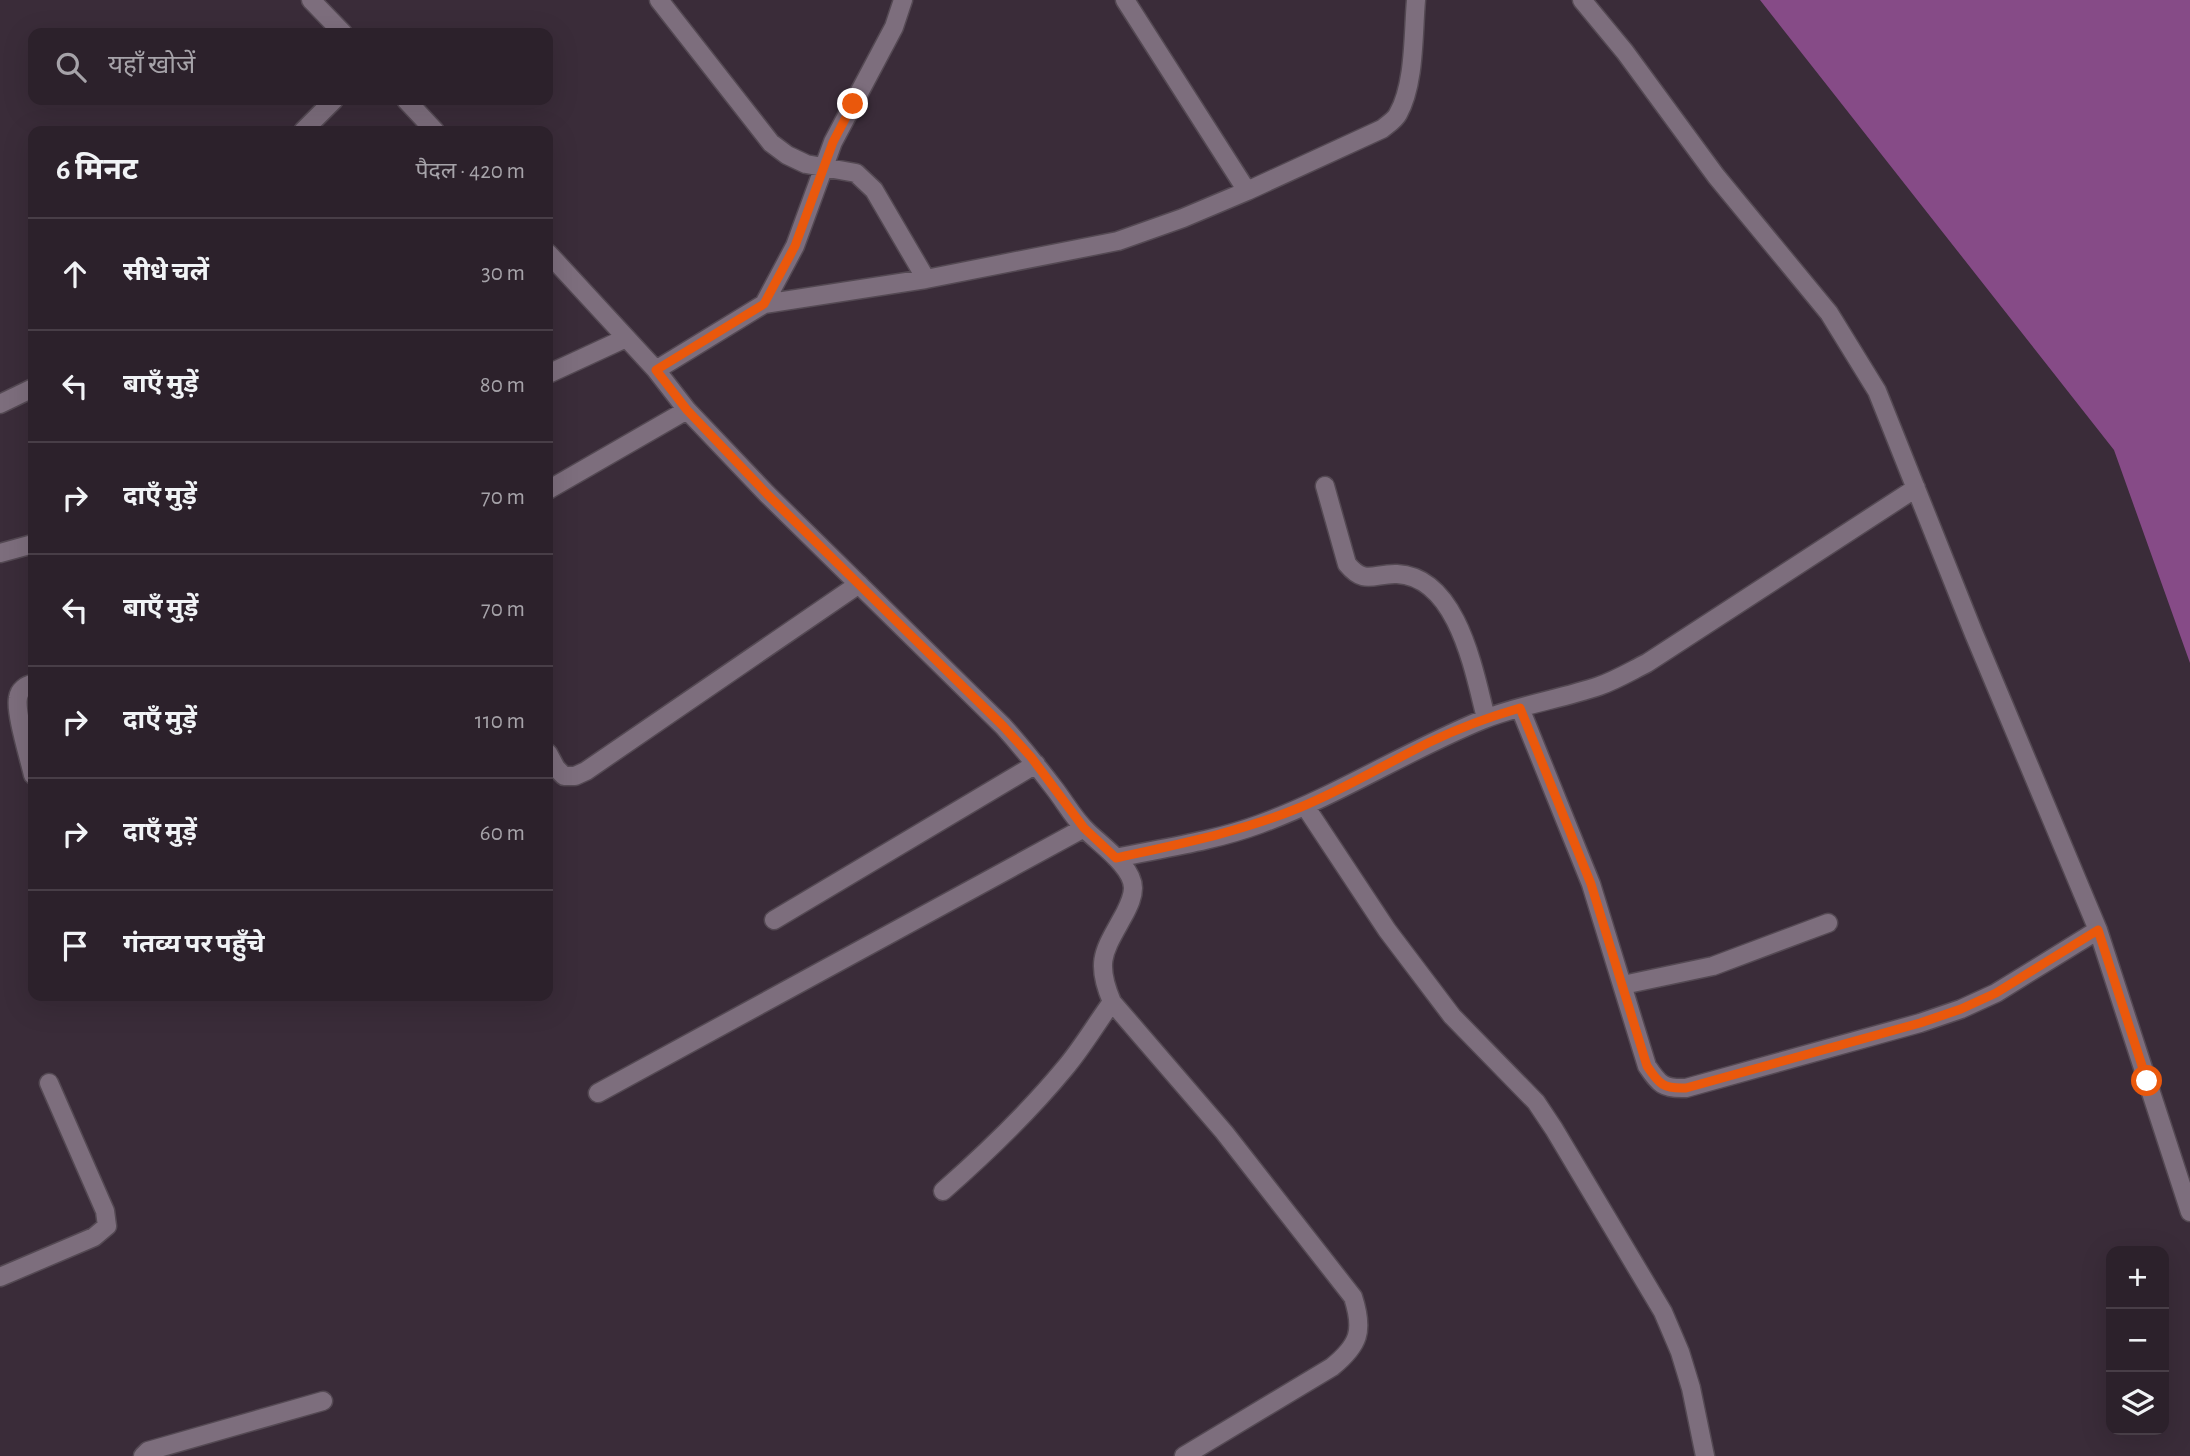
<!DOCTYPE html>
<html lang="hi">
<meta charset="utf-8">
<style>
body{margin:0;font-family:"Alegreya Sans","Noto Sans Devanagari",sans-serif;background:#382e37;color:#f1f3f6}
.controls{position:absolute;right:21px;bottom:21px;display:grid;overflow:hidden;border-radius:14px;box-shadow:0 7px 28px #0002}
.controls button{width:63px;height:63px;display:grid;place-items:center;padding:0;border:0;border-bottom:2px solid #483e47;background:#2c212b;color:#f1f3f6;font:35px sans-serif}
.stop{position:absolute;width:21px;height:21px;margin:-16px;border:5px solid #ea580c;border-radius:50%;background:#fff}
.stop.end{background:#ea580c;border-color:#fff;box-shadow:0 2px 7px #0008}
.list{margin:0;padding:0;list-style:none}
h2{display:flex;justify-content:space-between;align-items:center;height:91px;margin:0;padding:0 28px;font-size:30px}
h2 small{font-size:23px;font-weight:400;color:#a6a3a9}
.list li{display:grid;grid-template-columns:46px 1fr auto;gap:21px;align-items:center;box-sizing:border-box;height:112px;padding:0 28px;border-top:2px solid #483e47}
.list b{display:block;font-size:26px;white-space:nowrap}
.list em{font-size:23px;font-style:normal;color:#a6a3a9}
.icon{flex:none;width:38px;height:38px;fill:none;stroke:currentColor;stroke-width:2;stroke-linecap:round;stroke-linejoin:round}
.map{position:relative;flex:none;width:2190px;height:1456px;overflow:hidden}
.search{position:absolute;background:#2c212b;box-shadow:0 7px 28px #0002;left:28px;top:28px;width:525px;height:77px;display:flex;align-items:center;gap:18px;box-sizing:border-box;padding:0 24px;border-radius:14px;color:#a6a3a9;font-size:26px}
.panel{position:absolute;background:#2c212b;box-shadow:0 7px 28px #0002;left:28px;top:126px;width:525px;height:875px;border-radius:14px}
.map>svg:first-child{display:block}
.water{fill:#864b87}
.lines{fill:none;stroke-linecap:round;stroke-linejoin:round}
.minor-casing{stroke:#544953;stroke-width:21}
.minor{stroke:#7d6e7d;stroke-width:18}
.route{stroke:#ea580c;stroke-width:9}
</style>
<div class="map">
<svg width="2190" height="1456" viewBox="0 0 2190 1456">
<rect width="100%" height="100%" fill="#3a2c39"/>
<path class="water" d="M 1760,0 L 2190,0 L 2190,663 L 2114,450 Z"/>
<g class="lines">
<defs>
<path id="minor" d="M 311,0 L 343,33
M 659,0 L 771,143 L 787,155 L 806,164 L 856,173 L 874,190 L 926,279
M 1125,0 L 1247,191
M 1582,0 L 1625,52 L 1716,176 L 1829,313 L 1877,391 L 1974,634 L 2098,930 L 2190,1212
M 406,100 L 435,131
M 303,131 L 334,100
M 548,253 L 656,370 L 687,410 L 767,494 L 1003,726 C 1021,746 1038,767 1054,788 C 1065,802 1074,819 1087,831 C 1101,845 1133,867 1133,888 C 1133,897 1129,905 1125,913 C 1105,950 1094,960 1112,1002 L 1224,1132 L 1353,1297 C 1364,1331 1359,1345 1332,1367 L 1184,1456
M 764,304 L 795,246 L 833,142 L 894,27 L 903,0
M 656,370 L 764,304 L 926,279 L 1118,241 L 1183,218 L 1247,191 L 1382,129 C 1387,125 1395,120 1398,114 C 1415,84 1413,34 1416,0
M 548,374 L 626,338
M 0,404 L 33,388
M 1325,486 L 1347,564 C 1365,586 1374,573 1397,574 C 1458,577 1474,672 1486,718
M 548,490 L 687,410
M 0,553 L 33,544
M 33,684 C 26,685 19,690 18,698 C 15,713 29,757 33,775
M 1520,708 L 1591,884 L 1647,1066 C 1659,1084 1663,1089 1686,1088 L 1920,1023 L 1961,1009 L 1996,993 L 2098,930
M 548,753 L 556,768 L 564,776 L 575,776 L 586,771 L 859,584
M 1305,806 L 1387,930 L 1452,1016 L 1536,1102 L 1554,1129 L 1663,1312 L 1680,1352 L 1691,1388 L 1705,1456
M 1116,858 C 1164,848 1214,841 1260,824 C 1337,796 1406,751 1482,720 C 1519,705 1561,699 1599,686 C 1616,680 1631,671 1647,663 L 1916,488
M 774,920 L 1036,764
M 1623,985 L 1713,966 L 1828,923
M 598,1093 L 1084,828
M 943,1191 C 986,1153 1028,1113 1065,1068 C 1082,1048 1096,1024 1112,1002
M 0,1277 L 94,1237 L 107,1226 L 105,1211 L 49,1083
M 143,1456 L 148,1451 L 323,1401"/>
</defs>
<use href="#minor" class="minor-casing"/>
<use href="#minor" class="minor"/>
</g>
<g class="lines">
<path class="route" d="M 853,104 L 833,142 L 795,246 L 764,304 L 656,370 L 687,410 L 767,494 L 1003,726 L 1031,757 L 1084,828 L 1116,858 C 1179,844 1241,832 1301,807 C 1345,789 1387,763 1430,742 C 1459,728 1489,717 1520,708 L 1591,884 L 1647,1066 C 1659,1084 1663,1089 1686,1088 L 1920,1023 L 1961,1009 L 1996,993 L 2098,930 L 2147,1081"/>
</g>
</svg>
<div class="controls">
<button>+</button>
<button>−</button>
<button><svg class="icon" aria-label="layers" viewBox="0 0 24 24"><path d="M12 4l9 5-9 5-9-5zM3 14l9 5 9-5"/></svg></button>
</div>
<div class="stop" style="left:2147px;top:1081px"></div>
<div class="stop end" style="left:853px;top:104px"></div>
<div class="search"><svg class="icon" aria-label="search" viewBox="0 0 24 24"><circle cx="10" cy="10" r="6"/><path d="M15 15l6 6"/></svg>यहाँ खोजें</div>
<section class="panel">
<h2>6 मिनट<small>पैदल · 420 m</small></h2>
<ul class="list">
<li><svg class="icon" aria-label="ahead" viewBox="0 0 24 24"><path d="M12 20V5M6 11l6-6 6 6"/></svg><div><b>सीधे चलें</b></div><em>30 m</em></li>
<li><svg class="icon" aria-label="left" viewBox="0 0 24 24"><path d="M17 20v-9H6M10 6l-5 5 5 5"/></svg><div><b>बाएँ मुड़ें</b></div><em>80 m</em></li>
<li><svg class="icon" aria-label="right" viewBox="0 0 24 24"><path d="M7 20v-9h11M14 6l5 5-5 5"/></svg><div><b>दाएँ मुड़ें</b></div><em>70 m</em></li>
<li><svg class="icon" aria-label="left" viewBox="0 0 24 24"><path d="M17 20v-9H6M10 6l-5 5 5 5"/></svg><div><b>बाएँ मुड़ें</b></div><em>70 m</em></li>
<li><svg class="icon" aria-label="right" viewBox="0 0 24 24"><path d="M7 20v-9h11M14 6l5 5-5 5"/></svg><div><b>दाएँ मुड़ें</b></div><em>110 m</em></li>
<li><svg class="icon" aria-label="right" viewBox="0 0 24 24"><path d="M7 20v-9h11M14 6l5 5-5 5"/></svg><div><b>दाएँ मुड़ें</b></div><em>60 m</em></li>
<li><svg class="icon" aria-label="arrive" viewBox="0 0 24 24"><path d="M6 21V4h12l-3 4 3 4H6"/></svg><div><b>गंतव्य पर पहुँचे</b></div></li>
</ul>
</section>
</div>
